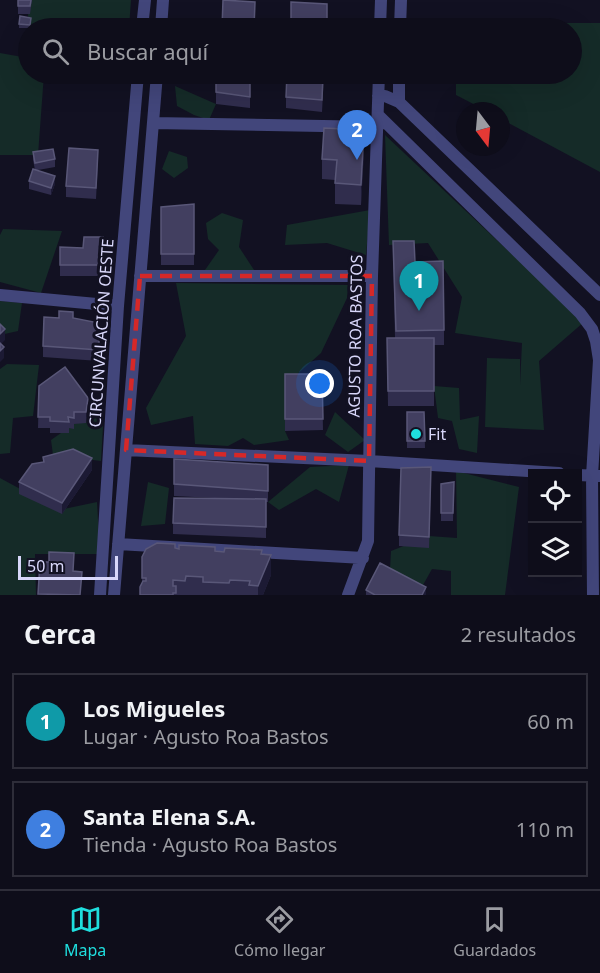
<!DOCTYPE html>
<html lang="es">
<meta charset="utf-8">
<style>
body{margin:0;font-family:"Noto Sans",sans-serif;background:#1c1b27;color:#f1f3f6}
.controls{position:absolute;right:18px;bottom:18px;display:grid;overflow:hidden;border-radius:0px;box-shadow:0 6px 24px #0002}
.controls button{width:54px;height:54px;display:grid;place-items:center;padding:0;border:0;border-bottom:2px solid #2e2d39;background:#0e0d1a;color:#f1f3f6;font:30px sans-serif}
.compass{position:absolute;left:456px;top:102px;width:54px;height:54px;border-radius:50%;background:#0e0d1a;box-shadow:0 6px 24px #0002;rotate:164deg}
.scale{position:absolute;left:18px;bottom:15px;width:100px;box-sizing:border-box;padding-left:6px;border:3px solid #d8d7fa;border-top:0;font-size:16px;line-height:21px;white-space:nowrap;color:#d8d7fa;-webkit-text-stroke:4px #121122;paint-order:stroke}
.you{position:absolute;left:320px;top:384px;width:21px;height:21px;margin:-15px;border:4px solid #fff;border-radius:50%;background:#1a73e8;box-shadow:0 0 0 9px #1a73e833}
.badge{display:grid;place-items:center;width:39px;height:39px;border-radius:50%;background:#1fdede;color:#fff;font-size:20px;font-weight:700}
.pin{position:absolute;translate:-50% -50px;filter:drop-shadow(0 2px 3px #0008)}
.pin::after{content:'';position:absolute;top:32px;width:21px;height:18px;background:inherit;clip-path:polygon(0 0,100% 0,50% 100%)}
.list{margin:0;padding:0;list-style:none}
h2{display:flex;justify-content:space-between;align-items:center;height:78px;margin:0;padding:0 24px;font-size:26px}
h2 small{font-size:20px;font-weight:400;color:#9b9ca2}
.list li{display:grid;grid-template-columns:39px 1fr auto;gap:18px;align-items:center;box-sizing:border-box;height:96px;margin:0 12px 12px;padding:0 12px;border:2px solid #2e2d39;border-radius:0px}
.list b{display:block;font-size:22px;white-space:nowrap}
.list p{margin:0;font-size:20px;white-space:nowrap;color:#9b9ca2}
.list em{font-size:20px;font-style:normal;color:#9b9ca2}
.icon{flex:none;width:33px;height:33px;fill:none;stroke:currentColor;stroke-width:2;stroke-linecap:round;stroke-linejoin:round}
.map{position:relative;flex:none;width:600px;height:595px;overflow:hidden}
.search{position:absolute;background:#0e0d1a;box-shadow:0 6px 24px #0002;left:18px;right:18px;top:18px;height:66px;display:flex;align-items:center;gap:15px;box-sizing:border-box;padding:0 21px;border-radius:33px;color:#9b9ca2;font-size:22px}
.sheet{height:294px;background:#0e0d1a}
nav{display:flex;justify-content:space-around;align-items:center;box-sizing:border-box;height:84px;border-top:2px solid #2e2d39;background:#0e0d1a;font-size:16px;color:#9b9ca2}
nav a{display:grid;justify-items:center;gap:3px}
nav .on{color:#1fdede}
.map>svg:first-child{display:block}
.green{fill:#152b28}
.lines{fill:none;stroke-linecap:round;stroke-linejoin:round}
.minor{stroke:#42467b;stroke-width:12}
.wall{fill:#302d4d}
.shaded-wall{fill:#1c1a34}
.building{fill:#423f60;stroke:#595778;stroke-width:1.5}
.marked{fill:none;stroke:#d62828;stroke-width:4.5;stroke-dasharray:12 8;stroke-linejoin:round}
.poi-dot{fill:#1fdede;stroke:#121122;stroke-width:2}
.labels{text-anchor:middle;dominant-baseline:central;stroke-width:6;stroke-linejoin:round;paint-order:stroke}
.street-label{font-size:16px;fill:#d8d7fa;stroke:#121122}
.poi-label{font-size:16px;fill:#d8d7fa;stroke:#121122;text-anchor:start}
</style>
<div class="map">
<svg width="600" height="595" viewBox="0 0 600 595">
<rect width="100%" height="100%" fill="#121122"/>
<path class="green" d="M 27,0 L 131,0 L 129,28 L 29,28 Z
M 454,23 L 600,23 L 600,172 L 501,119 L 501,111 L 487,111 L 456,95 L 456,74 L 572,74 L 572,28 L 454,28 Z
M 0,53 L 28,58 L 28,74 L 44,74 L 38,155 L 0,155 Z
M 175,86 L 216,104 L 209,120 L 194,115 L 177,106 Z
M 385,135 L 584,322 L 539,361 L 544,430 L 485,427 L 487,358 L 520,359 L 520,385 L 522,343 L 455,333 L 462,297 L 428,243 L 389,245 Z
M 169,151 L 187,157 L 188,168 L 174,178 L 162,169 Z
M 370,210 L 366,255 L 327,243 L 285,245 L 287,225 Z
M 222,213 L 243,220 L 239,247 L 258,276 L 205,270 L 219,250 L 208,239 L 206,223 Z
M 3,229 L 62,231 L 41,293 L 0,282 L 0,235 Z
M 176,283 L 348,285 L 347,298 L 321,353 L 285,385 L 285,431 L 289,440 L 254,445 L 243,438 L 228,446 L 195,444 L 193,416 L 151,425 L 146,408 L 186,336 Z
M 0,301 L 22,303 L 18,331 L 0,335 Z
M 7,364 L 39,365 L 33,416 L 13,418 L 10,453 L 0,454 L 0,369 Z
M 434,386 L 459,388 L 460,420 L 479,416 L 477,453 L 459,449 L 452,421 L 438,418 Z
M 85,406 L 104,409 L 101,461 L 53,455 L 51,440 L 61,433 L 60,428 L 78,423 Z
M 335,412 L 365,440 L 348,452 L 325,435 Z
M 349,465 L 339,502 L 316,489 L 279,510 L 268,502 L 310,467 Z
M 456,471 L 519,487 L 505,595 L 451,595 L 451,571 L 432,569 L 418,594 L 390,570 L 391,551 L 429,536 L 457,538 Z
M 0,478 L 59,510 L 97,502 L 100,554 L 35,554 L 36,595 L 0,595 Z
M 148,482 L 169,488 L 165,524 L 141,526 Z"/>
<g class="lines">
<path class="minor" d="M 142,28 L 145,0
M 161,28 L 163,0
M 380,28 L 381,0
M 400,28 L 401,0
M 378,96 L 385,96 L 399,102 L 600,295
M 399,102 L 399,74
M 378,115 L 580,313 L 592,329 L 596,341 L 599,360 L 592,476 L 593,595
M 153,123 L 378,127
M 140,276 L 372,276
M 0,295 L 118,306
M 126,450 L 369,461 L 559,473
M 578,475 L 599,476
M 118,544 L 363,558
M 100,595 L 118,306 L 138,74
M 114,595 L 157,74
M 348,595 L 368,541 L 372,276 L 379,74"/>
</g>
<path class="wall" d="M 18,0 L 32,0 L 30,14 L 18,14 Z
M 31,18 L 30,28 L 19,28 L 19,24 Z
M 216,74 L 250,74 L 250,108 L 216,104 Z
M 324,74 L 322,112 L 286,108 L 286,97 Z
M 364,151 L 361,205 L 335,204 L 335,180 L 322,179 L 322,159 Z
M 33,152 L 55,159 L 55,167 L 38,170 L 55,184 L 51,195 L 29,189 L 29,181 L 35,170 L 33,160 Z
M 98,161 L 96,199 L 66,197 L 66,186 Z
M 194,204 L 194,265 L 161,265 L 161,207 Z
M 103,237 L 102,276 L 60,276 L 60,247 L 83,248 Z
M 393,256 L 415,262 L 444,330 L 444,345 L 434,345 L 434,406 L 388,406 L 387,338 L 395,338 Z
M 73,319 L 99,323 L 99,361 L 43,357 L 43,346 Z
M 285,374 L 322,374 L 323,430 L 285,431 Z
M 39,386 L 88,409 L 86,423 L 74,424 L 74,429 L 69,428 L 69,433 L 50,433 L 50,428 L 38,428 Z
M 407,412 L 424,412 L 425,448 L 407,448 Z
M 43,457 L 92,470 L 62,514 L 19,494 L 19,482 L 43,462 Z
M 174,459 L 268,465 L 268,502 L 266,502 L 266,538 L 173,534 L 173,523 L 214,498 L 174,496 Z
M 431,479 L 429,548 L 399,546 L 399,535 Z
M 454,482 L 453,521 L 441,521 L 441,484 Z
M 175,548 L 262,554 L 271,575 L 263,595 L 140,595 L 142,584 L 142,557 Z
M 366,590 L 426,595 L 366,595 Z"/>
<path class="shaded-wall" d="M 364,130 L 364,151 L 361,205 L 361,185 Z
M 55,176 L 55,184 L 51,195 L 51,188 Z
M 5,329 L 5,340 L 0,345 L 0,334 Z
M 4,347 L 4,358 L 0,362 L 0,351 Z
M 88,398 L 88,409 L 86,423 L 86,412 Z
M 92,458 L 92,470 L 62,514 L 62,503 Z
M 271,555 L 271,575 L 263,595 L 258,595 L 258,586 Z
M 426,587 L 426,595 L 422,595 Z"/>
<path class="building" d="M 18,0 L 31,0 L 30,6 L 18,6 Z
M 223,0 L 255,2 L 254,28 L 222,28 Z
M 291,2 L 327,4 L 327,28 L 291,28 Z
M 20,16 L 31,18 L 30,25 L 19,24 Z
M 216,74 L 250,74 L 250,97 L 216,92 Z
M 287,74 L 323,74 L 322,100 L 286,97 Z
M 324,128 L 364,130 L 361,185 L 335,183 L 337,160 L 322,159 Z
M 69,148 L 98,150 L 96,188 L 66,186 Z
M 53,149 L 55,159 L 35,163 L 33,152 Z
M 33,169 L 55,176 L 51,188 L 29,181 Z
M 194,204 L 194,254 L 161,254 L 161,207 Z
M 84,237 L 103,237 L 102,265 L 60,265 L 60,247 L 83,248 Z
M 393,241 L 414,241 L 415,262 L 443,261 L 444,330 L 396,331 Z
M 59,311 L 73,312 L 73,318 L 99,323 L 99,350 L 43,346 L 44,317 L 59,318 Z
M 0,324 L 5,329 L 0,334 Z
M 387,338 L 434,338 L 434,391 L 388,391 Z
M 0,343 L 4,347 L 0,351 Z
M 65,367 L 88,398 L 86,412 L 74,412 L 74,418 L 68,417 L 69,422 L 50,421 L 50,417 L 38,417 L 39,386 Z
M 285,374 L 322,374 L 323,419 L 285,419 Z
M 407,412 L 424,412 L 425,441 L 407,441 Z
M 73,449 L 92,458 L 62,503 L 19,482 L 32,464 L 44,462 L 43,457 Z
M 174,459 L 268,465 L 268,491 L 174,484 Z
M 431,467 L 429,537 L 399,535 L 401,468 Z
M 454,482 L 453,513 L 441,513 L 441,484 Z
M 174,498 L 266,499 L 266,527 L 173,523 Z
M 157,543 L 175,544 L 175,548 L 179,549 L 179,545 L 215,547 L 215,551 L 224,552 L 225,548 L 262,550 L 261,554 L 271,555 L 258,586 L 249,585 L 250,581 L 230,580 L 229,583 L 203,582 L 203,577 L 186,576 L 185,581 L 173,580 L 173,586 L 176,586 L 176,593 L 173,593 L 173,595 L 140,595 L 140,587 L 143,581 L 146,581 L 146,578 L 142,578 L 142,557 L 146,549 Z
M 49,552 L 74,553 L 73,571 L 82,572 L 80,595 L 38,594 L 40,562 L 49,562 Z
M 380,563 L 426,587 L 422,595 L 375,595 L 366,590 Z"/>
<path class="marked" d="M 140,276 L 372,276 L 369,461 L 126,450 Z"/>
<circle class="poi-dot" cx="416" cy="434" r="6"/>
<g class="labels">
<g class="street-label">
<text transform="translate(101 333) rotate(-86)">CIRCUNVALACIÓN OESTE</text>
<text transform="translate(355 336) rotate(-89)">AGUSTO ROA BASTOS</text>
</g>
<g class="poi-label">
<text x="428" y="434">Fit</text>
</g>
</g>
</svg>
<div class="controls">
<button><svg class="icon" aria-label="locate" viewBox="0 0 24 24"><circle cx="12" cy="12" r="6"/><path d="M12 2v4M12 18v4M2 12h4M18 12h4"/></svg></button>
<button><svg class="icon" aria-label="layers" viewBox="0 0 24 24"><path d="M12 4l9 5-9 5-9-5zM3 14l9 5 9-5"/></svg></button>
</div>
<svg class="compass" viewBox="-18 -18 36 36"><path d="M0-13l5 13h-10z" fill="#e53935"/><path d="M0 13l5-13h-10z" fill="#9b9ca2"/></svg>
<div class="scale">50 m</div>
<div class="you"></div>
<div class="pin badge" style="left:419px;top:311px;background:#0f9aa8">1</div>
<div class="pin badge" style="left:357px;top:160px;background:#3f7fe0">2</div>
<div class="search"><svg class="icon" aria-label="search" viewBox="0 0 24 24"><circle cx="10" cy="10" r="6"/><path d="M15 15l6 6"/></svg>Buscar aquí</div>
</div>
<section class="sheet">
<h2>Cerca<small>2 resultados</small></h2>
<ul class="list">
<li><span class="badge" style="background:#0f9aa8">1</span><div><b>Los Migueles</b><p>Lugar · Agusto Roa Bastos</p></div><em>60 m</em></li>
<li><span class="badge" style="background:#3f7fe0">2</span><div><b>Santa Elena S.A.</b><p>Tienda · Agusto Roa Bastos</p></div><em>110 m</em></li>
</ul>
</section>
<nav>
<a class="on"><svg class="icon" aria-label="map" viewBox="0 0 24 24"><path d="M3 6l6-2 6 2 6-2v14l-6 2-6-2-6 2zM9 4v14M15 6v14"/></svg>Mapa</a>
<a><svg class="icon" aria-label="directions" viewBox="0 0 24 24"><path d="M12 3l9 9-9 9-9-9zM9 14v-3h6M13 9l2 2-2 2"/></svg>Cómo llegar</a>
<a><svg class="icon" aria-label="saved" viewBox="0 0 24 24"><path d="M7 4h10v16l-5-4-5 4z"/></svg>Guardados</a>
</nav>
